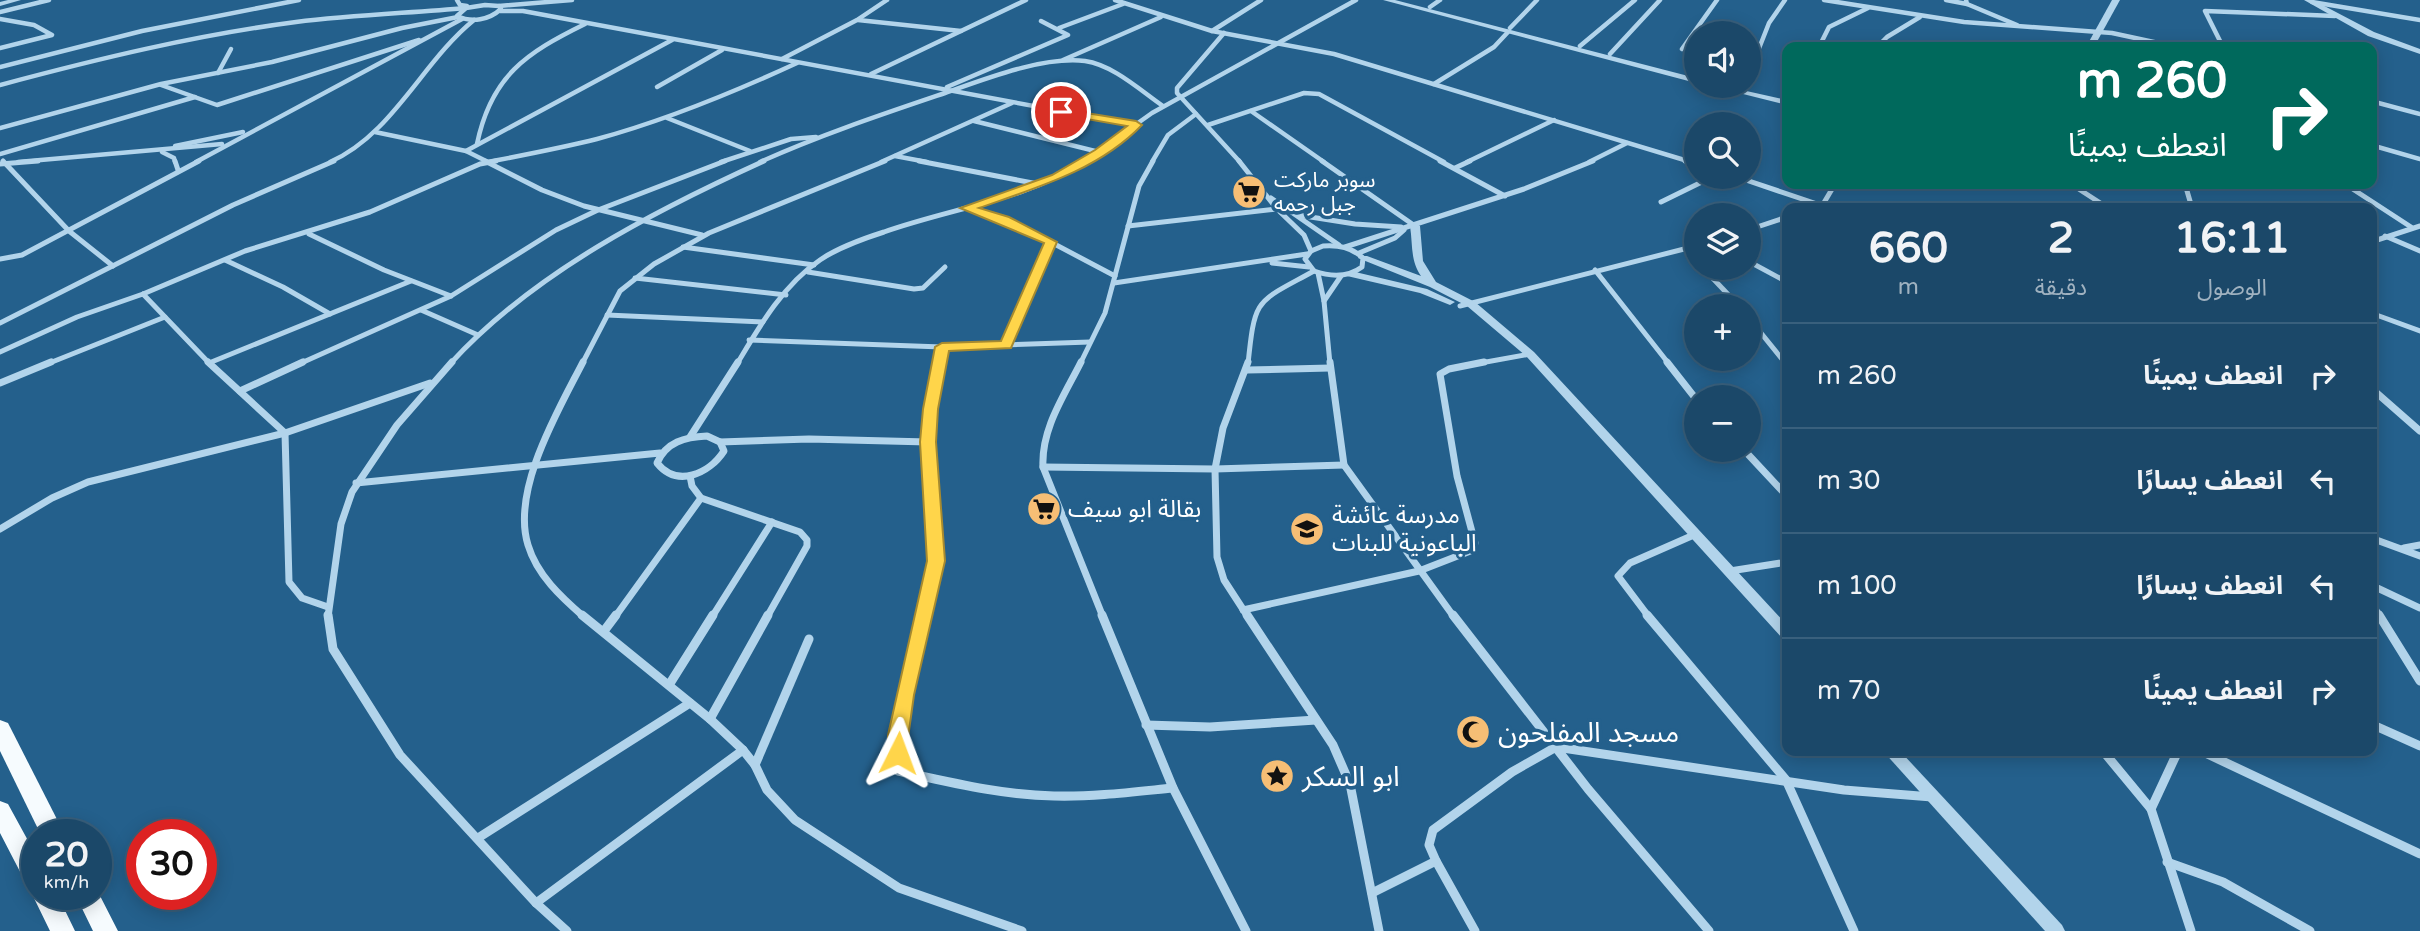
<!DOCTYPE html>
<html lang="ar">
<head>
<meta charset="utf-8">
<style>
	body { margin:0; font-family:"Varela Round","Noto Sans Arabic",sans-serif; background:#285271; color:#f1f3f6; direction:rtl; height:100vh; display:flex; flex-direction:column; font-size:26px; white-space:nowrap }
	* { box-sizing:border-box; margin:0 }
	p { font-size:23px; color:#a0b2c0 }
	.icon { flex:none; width:38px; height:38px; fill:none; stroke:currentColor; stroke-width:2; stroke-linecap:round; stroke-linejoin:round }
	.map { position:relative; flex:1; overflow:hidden; direction:ltr }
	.panel { position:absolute; left:1782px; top:203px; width:595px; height:553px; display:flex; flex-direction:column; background:#1b4869; border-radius:14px; box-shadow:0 4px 18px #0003,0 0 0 2px #39607d; direction:rtl }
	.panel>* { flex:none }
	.guide { position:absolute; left:1782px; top:42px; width:595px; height:147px; border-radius:14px; box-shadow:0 4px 18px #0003,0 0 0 2px #39607d; direction:rtl; background:#00695c; color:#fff; overflow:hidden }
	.fabs { position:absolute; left:1684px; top:21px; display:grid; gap:14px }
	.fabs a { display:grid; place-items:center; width:77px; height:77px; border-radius:50%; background:#1b4869; box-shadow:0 4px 18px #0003,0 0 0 2px #39607d; font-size:35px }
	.speed { position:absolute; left:21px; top:819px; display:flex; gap:14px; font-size:35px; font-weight:700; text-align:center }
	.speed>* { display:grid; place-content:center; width:91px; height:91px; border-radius:50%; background:#1b4869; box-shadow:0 4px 18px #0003,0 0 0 2px #39607d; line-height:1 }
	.speed small { font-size:18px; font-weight:400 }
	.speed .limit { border:10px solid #d22; background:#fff; color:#111 }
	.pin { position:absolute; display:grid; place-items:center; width:60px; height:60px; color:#fff; margin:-30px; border:4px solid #fff; border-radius:50%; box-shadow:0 2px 7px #0007 }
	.me { position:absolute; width:77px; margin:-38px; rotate:3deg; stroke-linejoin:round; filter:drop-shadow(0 0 5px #0008) }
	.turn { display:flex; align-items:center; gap:24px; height:147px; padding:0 35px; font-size:32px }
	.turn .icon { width:91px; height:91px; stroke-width:2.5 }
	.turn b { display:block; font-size:49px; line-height:60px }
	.eta { display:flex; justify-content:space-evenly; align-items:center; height:119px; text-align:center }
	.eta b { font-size:42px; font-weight:800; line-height:49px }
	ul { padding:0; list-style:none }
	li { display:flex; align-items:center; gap:21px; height:105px; padding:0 35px; border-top:2px solid #39607d }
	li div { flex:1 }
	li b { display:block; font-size:26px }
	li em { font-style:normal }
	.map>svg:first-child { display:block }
</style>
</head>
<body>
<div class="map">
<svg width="2420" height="931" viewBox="0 0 2420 931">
	<rect width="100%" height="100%" fill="#24608c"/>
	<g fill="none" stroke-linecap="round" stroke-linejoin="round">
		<g stroke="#b2d4eb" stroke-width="4.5">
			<polyline points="457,0 460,5 467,6"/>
			<polyline points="1115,0 1212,31 1334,54 1691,162"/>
			<polyline points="1824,0 1964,22 2112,33 2177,47"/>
			<polyline points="1946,0 1967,4"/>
			<polyline points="1966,0 1967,4 2017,25"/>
			<polyline points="2312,2 2420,20"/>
			<path d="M 485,5 L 499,6 L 501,9 C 489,20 472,23 457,16 L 466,8 Z"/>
			<polyline points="499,6 572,0"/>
			<polyline points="1430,7 1440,0"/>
			<polyline points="500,11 523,11 1136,125"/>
			<polyline points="0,12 49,0"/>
			<polyline points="0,19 34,25 52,35 0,48"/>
			<polyline points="858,20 961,31"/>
			<polyline points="1059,28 1123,4"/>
			<polyline points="1510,28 1537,0"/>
			<polyline points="1212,31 1261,0"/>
			<polyline points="1224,33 1177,88 1177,93 1240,162"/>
			<polyline points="1580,46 1635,0"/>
			<polyline points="1819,47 1829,27 1868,8"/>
			<polyline points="1877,47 1887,37 1920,17"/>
			<polyline points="2223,47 2205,11 2335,16"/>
			<polyline points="1682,49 1717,0"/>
			<polyline points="1610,54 1660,0"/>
			<polyline points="1756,56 1769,23 1785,0"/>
			<polyline points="782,59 857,20 887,0"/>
			<polyline points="1063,60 1161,17"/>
			<polyline points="0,67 142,31 299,0"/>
			<polyline points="218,73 231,49"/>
			<polyline points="871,74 1026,0"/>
			<polyline points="1434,84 1494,47 1508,32"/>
			<path d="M 0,85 C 97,59 196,35 296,22 C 353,15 410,13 466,8"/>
			<polyline points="161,85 217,105 419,40"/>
			<polyline points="657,87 722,50"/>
			<polyline points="947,87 1068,35 1041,21"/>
			<polyline points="2371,101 2420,114"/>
			<polyline points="1251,111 1324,162"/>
			<polyline points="667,118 750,151"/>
			<polyline points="974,121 1099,152"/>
			<polyline points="1208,125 1304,93 1319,94 1444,162"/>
			<polyline points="0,128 161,84 272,62 402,28 458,17"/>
			<polyline points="375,132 466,151 488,162"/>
			<path d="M 477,144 C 491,76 526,53 585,24"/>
			<polyline points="2371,145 2420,159"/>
			<polyline points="175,146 243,132"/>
			<polyline points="466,151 672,40"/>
			<polyline points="162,152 174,158 175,162"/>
			<polyline points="0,154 195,97"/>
			<polyline points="895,156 927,162"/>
			<polyline points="18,162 222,144"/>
			<polyline points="196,162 462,19"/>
			<path d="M 330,162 C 393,134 422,62 474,20"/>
			<path d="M 488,162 C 524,155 561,148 597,139 C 667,120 732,93 797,63"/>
			<polyline points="721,162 791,139 816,137"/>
			<path d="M 760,162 C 820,135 883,114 945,93 C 985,79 1043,56 1085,61 C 1113,65 1140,90 1163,106"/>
			<polyline points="881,162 1012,103"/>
			<polyline points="1083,162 1152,113 1356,0"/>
			<polyline points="1152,162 1168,135 1196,114"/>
			<polyline points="1467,162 1554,120"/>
			<polyline points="1589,162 1627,143"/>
		</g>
		<g stroke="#b2d4eb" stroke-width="5">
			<polyline points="3,161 69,231 113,266"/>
			<polyline points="175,161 178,170"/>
			<polyline points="485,161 542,190 584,206 702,235"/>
			<polyline points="919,161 1038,184"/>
			<polyline points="1239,161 1277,209 1304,235 1311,251"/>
			<polyline points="1322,161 1415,226"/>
			<polyline points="1440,161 1505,196"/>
			<polyline points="1685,161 1696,164"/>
			<polyline points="0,164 38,161"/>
			<polyline points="1455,168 1470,161"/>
			<polyline points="1737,177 1829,208"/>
			<polyline points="2071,184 2108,208"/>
			<polyline points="2185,184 2192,208"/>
			<polyline points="2345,184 2411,227"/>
			<polyline points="1271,198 1339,245"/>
			<polyline points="1661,202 1712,177"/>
			<polyline points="966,208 1026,229 1115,276"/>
			<polyline points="1814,208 1822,206 1835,184"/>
			<polyline points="1298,215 1355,224 1401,227"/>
			<polyline points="1128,226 1277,209"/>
			<polyline points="1748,230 1787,217"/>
			<polyline points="309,234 384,270 451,296"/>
			<polyline points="2385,236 2420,251"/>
			<polyline points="2371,242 2420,226"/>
			<path d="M 1323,246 C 1339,245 1351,247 1363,258 L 1362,267 C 1347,278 1331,277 1314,271 L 1305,259 L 1311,251 Z"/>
			<polyline points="683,247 814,265"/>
			<polyline points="1345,247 1524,189 1593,161"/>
			<polyline points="1686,249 1696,259"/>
			<polyline points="1359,253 1395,238 1404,230"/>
			<polyline points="0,259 22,255 199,161"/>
			<polyline points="225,260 283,287 330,314"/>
			<polyline points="1748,261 1787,282"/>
			<polyline points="1272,263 1309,267"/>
			<polyline points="1703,268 1739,306"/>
			<polyline points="1595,270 1669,364"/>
			<polyline points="808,272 914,289 923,288 945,267"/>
			<polyline points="1318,273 1324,301 1330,364"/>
			<polyline points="635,278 786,295"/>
			<polyline points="1114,283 1307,254"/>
			<polyline points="143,294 210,364"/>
			<polyline points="1324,301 1341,276"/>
			<polyline points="1460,306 1696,246"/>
			<polyline points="421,310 478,335"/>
			<polyline points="2371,313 2420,331"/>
			<polyline points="607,315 763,322"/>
			<polyline points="1748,317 1786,364"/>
			<polyline points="0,323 233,205 334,161"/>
			<polyline points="749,340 942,347 1090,342"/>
			<polyline points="1006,345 1051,241"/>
			<polyline points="0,352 77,317 143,294 245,251 370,212 480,164 496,161"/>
			<polyline points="209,363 411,281"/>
			<polyline points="47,364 165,317"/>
			<polyline points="299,364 451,296 556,230 598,210 725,161"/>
			<path d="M 450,364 C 533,273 654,211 764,161"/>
			<polyline points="582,364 620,291 654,264 709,233 885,161"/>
			<path d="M 737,364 C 759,327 783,285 820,260 C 839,247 862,239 884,232 C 952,208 1025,200 1086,161"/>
			<polyline points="939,364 942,347"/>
			<polyline points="1080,364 1105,313 1139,186 1153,161"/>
			<path d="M 1248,364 C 1255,296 1256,303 1314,271"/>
			<polyline points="1475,364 1530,354"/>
		</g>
		<g stroke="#b2d4eb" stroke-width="7">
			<polyline points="208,362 285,433 289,582 302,598 328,607"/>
			<path d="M 583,362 C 558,411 511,490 528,545 C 537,575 561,597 584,617"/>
			<path d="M 1081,362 C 1064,396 1041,429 1043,467 L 1103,617"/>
			<polyline points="1248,362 1223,428 1215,469 1217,557 1224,580 1248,617"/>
			<polyline points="1330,362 1344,465 1454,617"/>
			<polyline points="1667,362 1696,399"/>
			<polyline points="1785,362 1787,365"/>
			<polyline points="1247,370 1330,368"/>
			<polyline points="0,383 51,362"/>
			<polyline points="2371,388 2420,431"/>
			<polyline points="240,391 303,362"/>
			<path d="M 707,436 L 720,442 L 724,451 C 709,474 677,488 657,463 C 666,442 685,437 707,436 Z"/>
			<polyline points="690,437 738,362"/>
			<polyline points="720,442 809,439 928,442"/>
			<polyline points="1744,450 1787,496"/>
			<polyline points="1043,467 1215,469 1344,465"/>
			<polyline points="690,476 692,486 701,498 800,532 807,540 807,546 767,617"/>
			<polyline points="356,483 660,453"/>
			<polyline points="0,529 52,498 88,482 285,433 430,383"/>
			<polyline points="2371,538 2420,556"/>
			<polyline points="2404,548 2420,545"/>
			<polyline points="1730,571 1787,562"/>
			<polyline points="2371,585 2420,608"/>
			<polyline points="2371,602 2380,617"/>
			<polyline points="1243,610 1419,571 1473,550 1475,543 1457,476 1440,374 1449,369 1484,362"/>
			<polyline points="328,617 341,524 352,492 397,425 452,362"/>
			<polyline points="615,617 701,498"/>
			<polyline points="712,617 772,522"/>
			<polyline points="923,617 936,561 928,442 939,362"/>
			<polyline points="1649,617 1618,576 1630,563 1696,534"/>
		</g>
		<g stroke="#b2d4eb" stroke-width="9">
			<polyline points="328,615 333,649 400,755 536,903 567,931"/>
			<polyline points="582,615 710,719 743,750 755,765 767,790 795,820 899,888 1022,931"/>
			<path d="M 924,615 L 899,721 L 898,771 C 949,782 1001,795 1054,796 C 1094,797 1133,792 1173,788"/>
			<polyline points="1102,615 1173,788 1246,931"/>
			<polyline points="1247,615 1333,745 1350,784 1379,931"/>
			<polyline points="1453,615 1588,789 1709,931"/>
			<polyline points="1647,615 1786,780 1854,931"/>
			<polyline points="2379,615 2420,681"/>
			<polyline points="604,631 616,615"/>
			<polyline points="669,685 713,615"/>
			<polyline points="710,719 768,615"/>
			<polyline points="2371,724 2420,746"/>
			<polyline points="1146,725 1210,727 1316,720"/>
			<polyline points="2103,751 2151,809"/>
			<polyline points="2178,751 2151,809 2191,931"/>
			<polyline points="2201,751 2420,854"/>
			<polyline points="755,765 809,639"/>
			<polyline points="478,838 690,703"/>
			<polyline points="1436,861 1475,931"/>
			<polyline points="2167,862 2223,882 2310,931"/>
			<polyline points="1372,893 1436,861 1429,845 1433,830 1512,772 1556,747 1844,790 1932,797"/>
			<polyline points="536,903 743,750"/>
		</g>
		<g fill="#b2d4eb" fill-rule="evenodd">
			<polygon points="8,0 21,0 0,6 0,2"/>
			<polygon points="1383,0 1395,0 1696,78 1696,83"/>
			<polygon points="2112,0 2120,0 2094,47 2086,47"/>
			<polygon points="2304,0 2313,0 2374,32 2420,49 2420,54 2368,36"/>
			<polygon points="1711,86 1724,86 1787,100 1787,105"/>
			<path d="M 1415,223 L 1420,226 L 1423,261 L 1436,282 L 1475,302 L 1534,352 L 1787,625 L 1787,639 L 1782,638 L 1526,356 L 1467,306 L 1430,287 L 1358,258 L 1359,256 L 1367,256 L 1421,276 C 1410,260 1413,245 1410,226 Z"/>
			<polygon points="1351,271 1427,289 1455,302 1450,305 1420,293 1347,276 1346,274"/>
			<polygon points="1883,751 1900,751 2062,925 2065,931 2045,931"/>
		</g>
		<g fill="#f6fbfe" fill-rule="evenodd">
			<polygon points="0,720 8,723 65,835 41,835 0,751"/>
			<polygon points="0,801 8,804 37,857 37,894 57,894 75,931 50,931 32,894 34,890 29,889 0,833"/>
			<polygon points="96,888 118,931 93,931 75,894 96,894"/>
		</g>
	</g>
	<path fill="#ffd54a" stroke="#a68a30" stroke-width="2" d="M 1061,109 L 1136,121 L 1142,125 C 1099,170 1036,188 979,208 L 1009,217 L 1057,242 L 1011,348 L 949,351 L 938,409 L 936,442 L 945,561 L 914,695 L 905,759 L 898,761 L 890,759 L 888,753 L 888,735 L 927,561 L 920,442 L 923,409 L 935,347 L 942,343 L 1001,341 L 1044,243 L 960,208 L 1052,175 L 1095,150 L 1127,126 L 1058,114 L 1058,110 Z"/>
	<defs>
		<g id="supermarket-disc" transform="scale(1.75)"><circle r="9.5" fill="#f6be75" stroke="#24608c"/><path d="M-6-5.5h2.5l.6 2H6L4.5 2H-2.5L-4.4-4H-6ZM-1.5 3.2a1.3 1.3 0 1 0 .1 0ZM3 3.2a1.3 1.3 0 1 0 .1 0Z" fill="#111"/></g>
		<g id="school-disc" transform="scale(1.75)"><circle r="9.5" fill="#f6be75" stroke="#24608c"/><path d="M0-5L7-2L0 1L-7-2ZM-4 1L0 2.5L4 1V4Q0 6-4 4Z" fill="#111"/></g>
		<g id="mosque-disc" transform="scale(1.75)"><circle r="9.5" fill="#f6be75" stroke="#24608c"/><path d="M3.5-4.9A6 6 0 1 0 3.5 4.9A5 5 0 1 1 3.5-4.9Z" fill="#111"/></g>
		<g id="sight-disc" transform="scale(1.75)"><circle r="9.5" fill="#f6be75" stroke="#24608c"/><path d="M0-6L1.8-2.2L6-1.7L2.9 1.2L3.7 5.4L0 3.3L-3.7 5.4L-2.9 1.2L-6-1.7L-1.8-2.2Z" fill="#111"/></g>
	</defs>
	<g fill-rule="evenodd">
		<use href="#supermarket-disc" x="1249" y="192"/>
		<use href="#supermarket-disc" x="1044" y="509"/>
		<use href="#school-disc" x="1307" y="529"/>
		<use href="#mosque-disc" x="1473" y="732"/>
		<use href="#sight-disc" x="1277" y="776"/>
	</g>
	<g text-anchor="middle" stroke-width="7" stroke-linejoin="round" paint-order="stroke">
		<g font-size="21" fill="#fff" stroke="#24608c" text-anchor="start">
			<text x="1274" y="187">سوبر ماركت<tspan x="1274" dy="24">جبل رحمه</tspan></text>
		</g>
		<g font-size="24" fill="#fff" stroke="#24608c" text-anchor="start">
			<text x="1068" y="517">بقالة ابو سيف</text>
			<text x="1332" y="523">مدرسة عائشة<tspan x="1332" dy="28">الباعونية للبنات</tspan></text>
		</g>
		<g font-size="28" fill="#fff" stroke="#24608c" text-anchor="start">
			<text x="1498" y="742">مسجد المفلحون</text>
			<text x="1302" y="786">ابو السكر</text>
		</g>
	</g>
</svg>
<div class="fabs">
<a><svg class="icon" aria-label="sound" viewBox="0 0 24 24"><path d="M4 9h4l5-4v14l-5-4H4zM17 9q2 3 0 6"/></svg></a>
<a><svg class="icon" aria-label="search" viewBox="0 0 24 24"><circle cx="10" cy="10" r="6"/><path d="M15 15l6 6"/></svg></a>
<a><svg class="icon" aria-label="layers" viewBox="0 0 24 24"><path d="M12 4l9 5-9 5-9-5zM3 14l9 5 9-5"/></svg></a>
<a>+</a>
<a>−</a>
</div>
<div class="speed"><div>20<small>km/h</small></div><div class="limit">30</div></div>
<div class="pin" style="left:1061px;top:112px;background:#d93025"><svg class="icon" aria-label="arrive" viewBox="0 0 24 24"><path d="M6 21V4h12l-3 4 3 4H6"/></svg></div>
<svg class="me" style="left:898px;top:753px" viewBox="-20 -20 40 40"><path d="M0-17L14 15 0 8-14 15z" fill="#ffd54a" stroke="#fff" stroke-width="4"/></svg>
<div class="guide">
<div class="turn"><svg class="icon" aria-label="right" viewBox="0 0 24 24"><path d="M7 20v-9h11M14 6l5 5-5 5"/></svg><div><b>260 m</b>انعطف يمينًا</div></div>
</div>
<section class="panel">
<div class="eta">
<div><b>16:11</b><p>الوصول</p></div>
<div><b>2</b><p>دقيقة</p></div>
<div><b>660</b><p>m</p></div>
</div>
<ul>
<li><svg class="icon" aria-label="right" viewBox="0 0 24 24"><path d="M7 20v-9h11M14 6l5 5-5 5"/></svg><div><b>انعطف يمينًا</b></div><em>260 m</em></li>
<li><svg class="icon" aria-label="left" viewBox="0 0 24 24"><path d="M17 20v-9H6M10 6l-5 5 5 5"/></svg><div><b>انعطف يسارًا</b></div><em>30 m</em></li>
<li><svg class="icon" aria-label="left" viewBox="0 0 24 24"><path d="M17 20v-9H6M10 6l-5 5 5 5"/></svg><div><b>انعطف يسارًا</b></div><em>100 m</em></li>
<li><svg class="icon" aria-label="right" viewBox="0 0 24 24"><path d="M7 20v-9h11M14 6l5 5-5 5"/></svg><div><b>انعطف يمينًا</b></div><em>70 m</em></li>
</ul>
</section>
</div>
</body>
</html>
